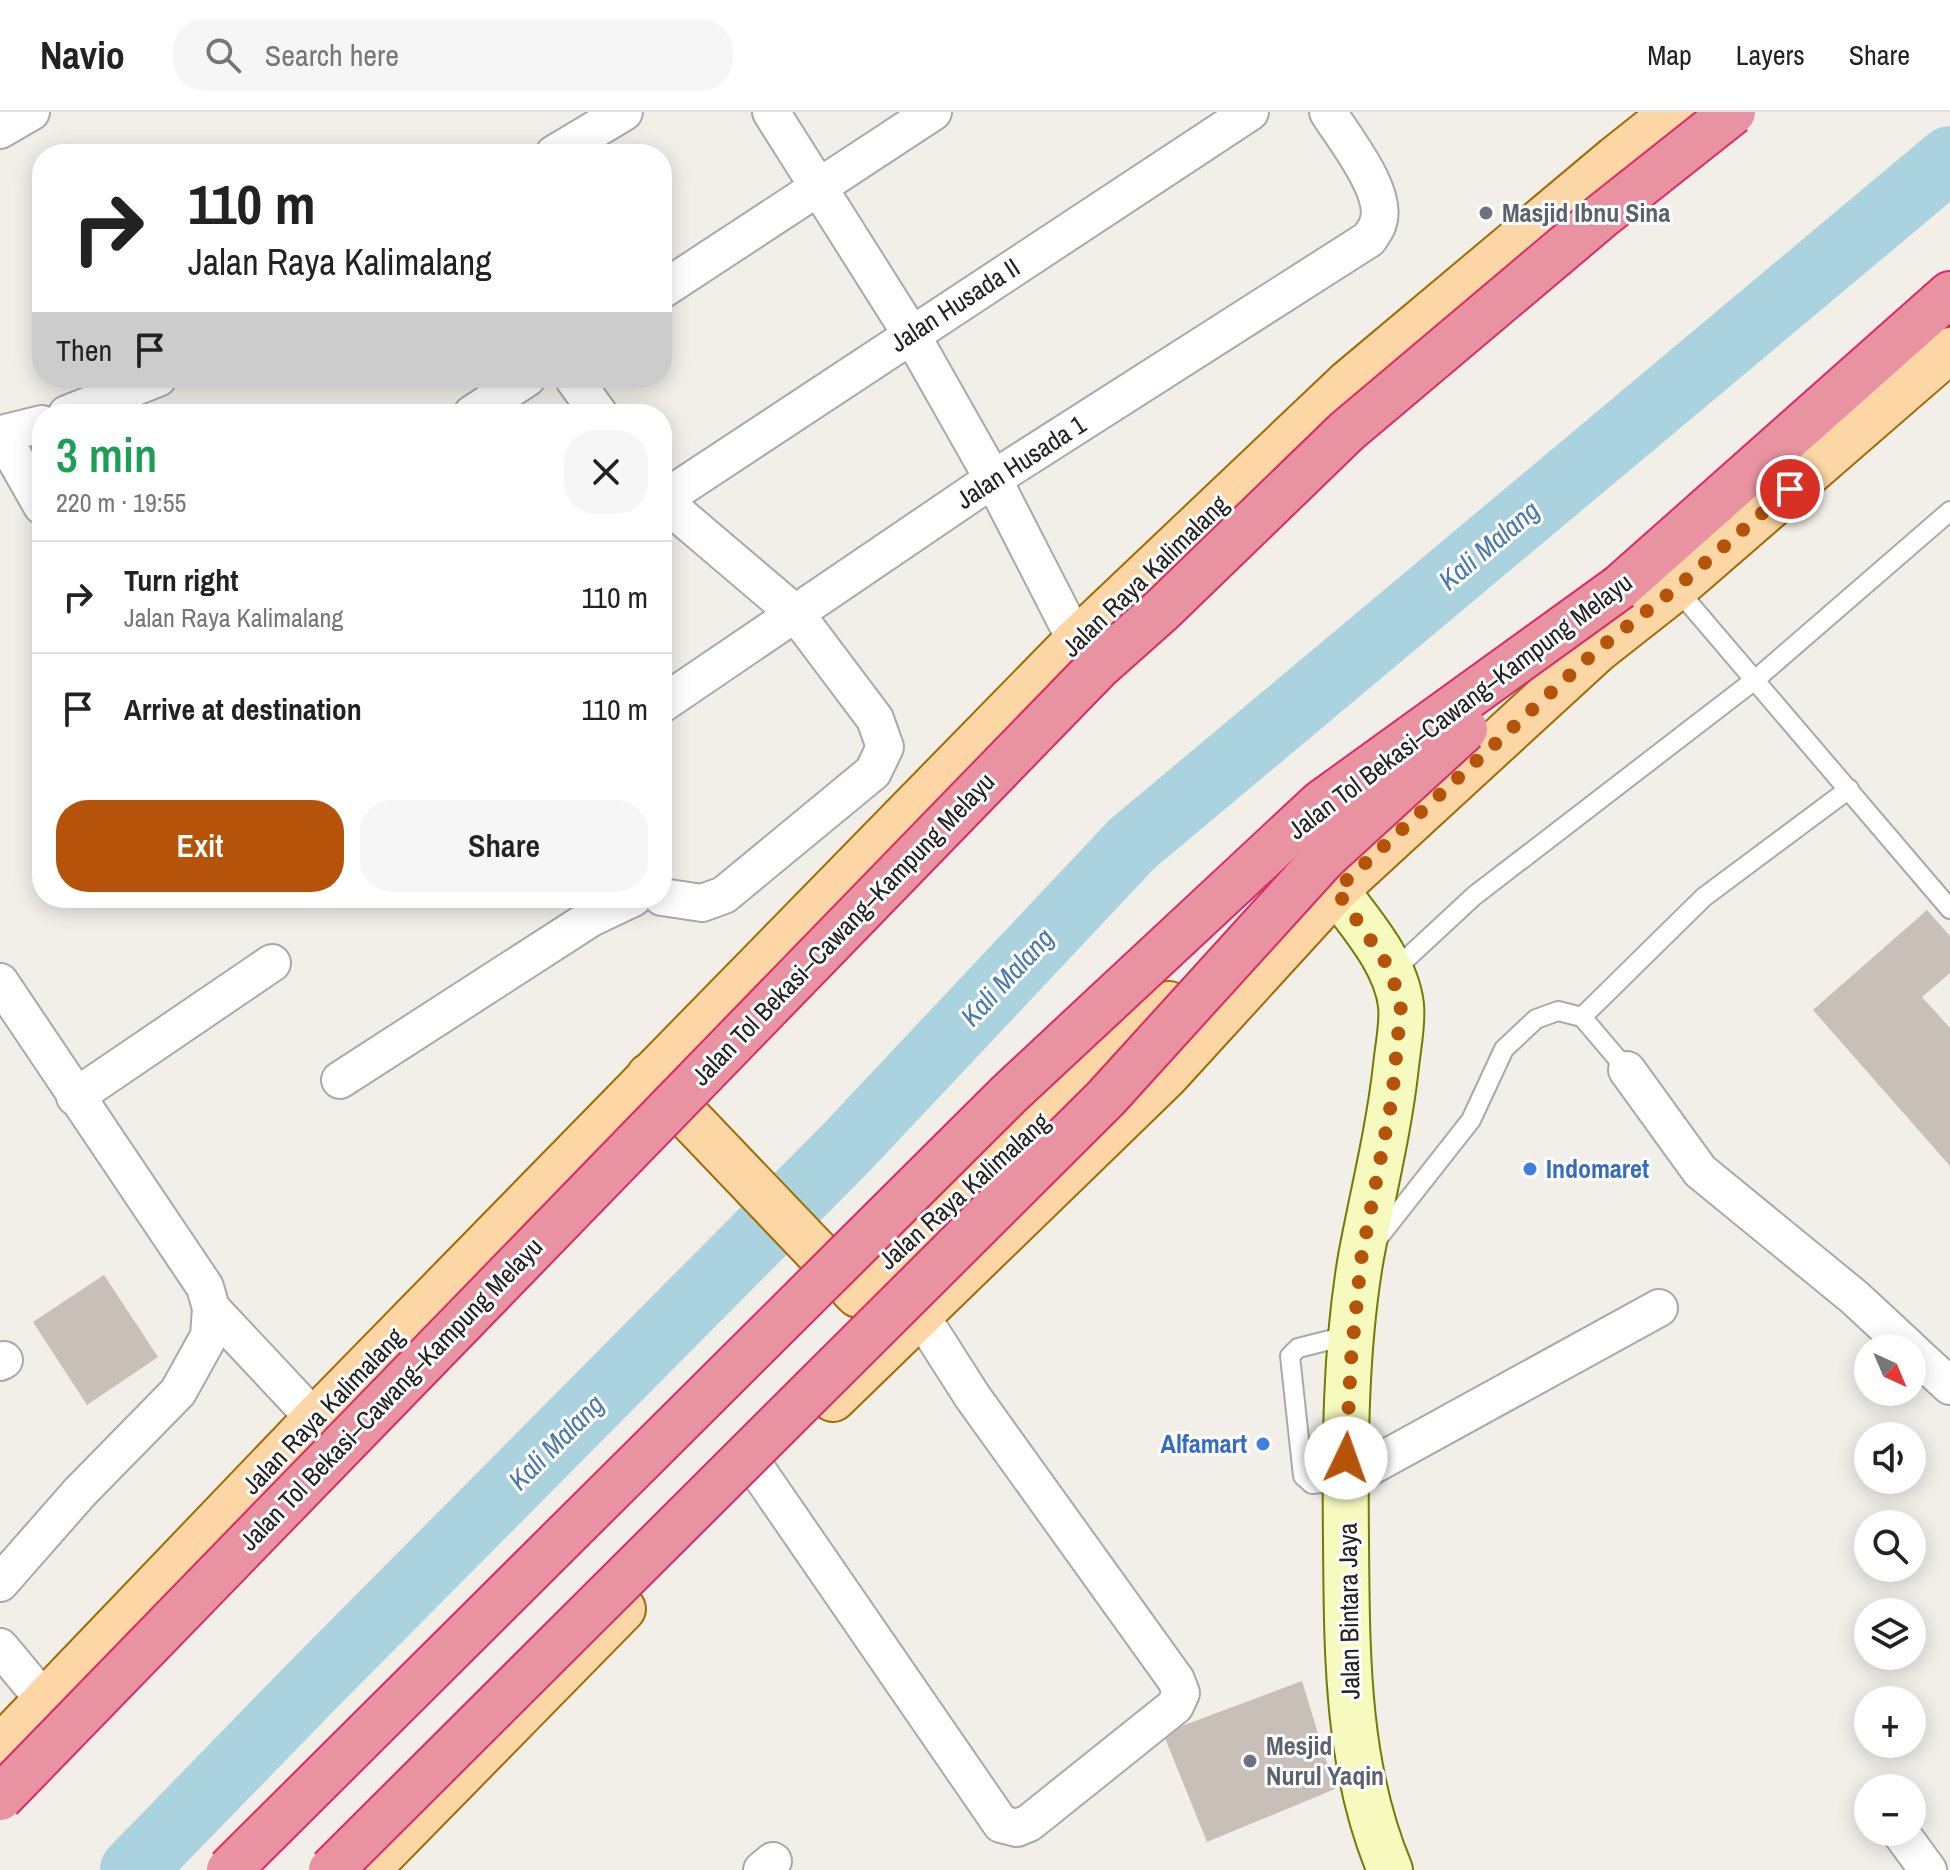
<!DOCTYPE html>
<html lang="en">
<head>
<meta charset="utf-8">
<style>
	body { margin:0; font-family:"Archivo Narrow",sans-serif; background:#f6f6f6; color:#222; height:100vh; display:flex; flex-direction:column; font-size:30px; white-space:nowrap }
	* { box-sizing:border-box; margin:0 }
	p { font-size:26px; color:#767676 }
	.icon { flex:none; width:44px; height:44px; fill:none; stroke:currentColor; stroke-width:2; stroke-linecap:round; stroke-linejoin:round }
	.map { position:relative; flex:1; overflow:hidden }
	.details { position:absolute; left:32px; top:292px; width:640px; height:504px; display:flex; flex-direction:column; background:#fff; border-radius:32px; box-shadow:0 4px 20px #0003 }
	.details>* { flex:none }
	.guide { position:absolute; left:32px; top:32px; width:640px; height:244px; border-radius:32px; box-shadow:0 4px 20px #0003; background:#fff; color:#222; overflow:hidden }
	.needle { width:52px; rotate:136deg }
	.controls { position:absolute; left:1854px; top:1222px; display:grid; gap:16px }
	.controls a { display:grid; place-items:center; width:72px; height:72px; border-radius:50%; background:#fff; box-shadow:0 4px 20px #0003; font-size:40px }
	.pin { position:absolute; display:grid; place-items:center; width:68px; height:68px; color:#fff; margin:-34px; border:4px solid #fff; border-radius:50%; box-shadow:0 2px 8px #0007 }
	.me { position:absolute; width:88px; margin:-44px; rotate:3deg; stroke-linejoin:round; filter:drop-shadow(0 0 6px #0008) }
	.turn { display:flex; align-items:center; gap:28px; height:168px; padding:0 24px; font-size:36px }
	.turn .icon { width:104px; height:104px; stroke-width:2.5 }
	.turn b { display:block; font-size:56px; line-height:68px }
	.then { display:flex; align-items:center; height:76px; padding:0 24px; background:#0003; gap:16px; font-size:30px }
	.round { display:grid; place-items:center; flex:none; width:84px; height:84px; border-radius:32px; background:#f6f6f6 }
	.overview { display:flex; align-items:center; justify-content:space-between; height:136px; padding:0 24px }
	h1 { font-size:48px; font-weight:600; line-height:60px; color:#1e9e55 }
	.primary-button { display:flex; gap:16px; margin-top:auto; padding:16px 24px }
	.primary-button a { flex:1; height:92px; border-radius:32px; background:#b45309; color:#fff; font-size:32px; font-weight:600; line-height:92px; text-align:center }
	.primary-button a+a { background:#f6f6f6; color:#222 }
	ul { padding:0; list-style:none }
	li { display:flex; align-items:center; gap:24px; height:112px; padding:0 24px; border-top:2px solid #e0e0e0 }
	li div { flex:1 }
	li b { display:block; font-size:30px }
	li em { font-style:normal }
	header { display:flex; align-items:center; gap:48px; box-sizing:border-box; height:112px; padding:0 40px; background:#fff; border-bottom:2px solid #e0e0e0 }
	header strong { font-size:38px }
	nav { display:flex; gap:44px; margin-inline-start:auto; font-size:28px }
	.search { width:560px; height:72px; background:#f6f6f6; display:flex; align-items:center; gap:20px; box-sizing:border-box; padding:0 28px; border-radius:32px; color:#767676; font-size:30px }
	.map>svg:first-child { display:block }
</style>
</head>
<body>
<header>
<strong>Navio</strong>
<div class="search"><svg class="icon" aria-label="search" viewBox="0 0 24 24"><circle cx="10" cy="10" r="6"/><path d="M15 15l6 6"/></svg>Search here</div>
<nav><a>Map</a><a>Layers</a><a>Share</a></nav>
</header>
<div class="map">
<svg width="1950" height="1758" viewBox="0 0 1950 1758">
	<rect width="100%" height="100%" fill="#f2efe9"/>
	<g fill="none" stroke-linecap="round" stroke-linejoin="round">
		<polyline stroke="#aad3df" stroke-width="66" points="133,1758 311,1575 847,1035 1132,732 1950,47"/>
	</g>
	<g fill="#c7bfb8">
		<polygon points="1927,798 1950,824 1950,861 1922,885 1950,916 1950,1054 1813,898"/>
		<polygon points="104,1163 158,1245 87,1293 33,1210"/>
		<polygon points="1302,1569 1335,1677 1207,1730 1163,1621"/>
	</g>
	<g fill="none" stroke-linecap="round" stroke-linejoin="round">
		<g stroke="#a9a9a9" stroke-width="22">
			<g id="lane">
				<polyline points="1676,476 1950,797"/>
				<polyline points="1391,861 1474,784 1756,567 1950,399"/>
				<polyline points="1582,905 1704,785 1849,677"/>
				<polyline points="1375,1130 1471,1008 1504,937 1536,907 1558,899 1582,905 1627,958"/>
				<polyline points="1346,1368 1312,1372 1303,1364 1290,1244 1298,1236 1350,1223"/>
			</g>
		</g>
		<g stroke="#a9a9a9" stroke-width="40">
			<g id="street">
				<polyline points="771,0 911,222 993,367 1076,529"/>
				<polyline points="0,18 31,0"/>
				<polyline points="554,42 624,0"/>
				<polyline points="662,178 933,0"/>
				<polyline points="573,266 599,302"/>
				<polyline points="67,302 158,266"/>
				<polyline points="472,302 527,266"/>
				<polyline points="42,312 1,322 42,394"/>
				<path d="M 662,592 L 993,367 L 1369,127 C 1372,122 1377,116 1378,111 C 1389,81 1344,26 1328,0"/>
				<polyline points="662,785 702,791 724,783 873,660 885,635 875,607 796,502 662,388 1250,0"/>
				<polyline points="0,870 205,1175 211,1196 209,1224 178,1280 80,1380 0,1471"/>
				<polyline points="1627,958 1700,1059 1854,1185 1909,1236"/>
				<polyline points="340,968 591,806 633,786"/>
				<polyline points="75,985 272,851"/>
				<polyline points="211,1196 315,1307"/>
				<polyline points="1912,1239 1950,1274"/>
				<polyline points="0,1250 4,1248"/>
				<polyline points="758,1359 1001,1712 1017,1716 1029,1711 1175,1594 1181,1581 1176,1568 972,1284 921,1204"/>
				<polyline points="1346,1368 1659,1196"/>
				<polyline points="0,1535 45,1589"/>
				<polyline points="1900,1720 1928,1758"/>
				<polyline points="762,1758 773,1749"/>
			</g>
		</g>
		<g stroke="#707d05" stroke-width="48">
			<path id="secondary" d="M 1336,778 C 1360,811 1396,850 1401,893 C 1403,912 1398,934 1396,954 C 1389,1018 1373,1081 1361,1145 C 1345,1238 1345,1335 1346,1429 C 1347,1540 1346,1654 1390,1758"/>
		</g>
		<g stroke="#a06b00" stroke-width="48">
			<g id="primary">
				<polyline points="649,964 858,1183"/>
				<polyline points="854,1179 1169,892"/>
				<polyline points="833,1287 1166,964 1336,778 1596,539 1676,476 1950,238"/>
				<polyline points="0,1636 315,1307 1076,529 1349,270 1616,46 1674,0"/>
				<polyline points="367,1758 623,1497"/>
			</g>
		</g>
		<g stroke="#dc2a67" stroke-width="48">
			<polyline id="highway" points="1620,475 1950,182"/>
		</g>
		<use href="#lane" stroke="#fff" stroke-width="18"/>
		<use href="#street" stroke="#fff" stroke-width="36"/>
		<use href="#secondary" stroke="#f7fabf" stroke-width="44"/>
		<use href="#primary" stroke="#fcd6a4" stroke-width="44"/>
		<use href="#highway" stroke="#e892a2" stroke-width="44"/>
		<g stroke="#dc2a67" stroke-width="48" stroke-linecap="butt">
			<g id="highway-bridge">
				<polyline points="0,1686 1099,554 1162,498 1347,319 1603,103 1733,0"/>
				<polyline points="229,1758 1009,982 1321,691 1620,475"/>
				<polyline points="331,1758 1106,986 1324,746 1465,617"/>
			</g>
		</g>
		<use href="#highway-bridge" stroke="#e892a2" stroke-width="44"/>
	</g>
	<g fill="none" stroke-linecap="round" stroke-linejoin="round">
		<polyline stroke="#b45309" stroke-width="14" stroke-dasharray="0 25.2" points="1346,1346 1351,1248 1361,1148 1392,987 1401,893 1391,861 1383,846 1336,778 1596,539 1676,476 1790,377"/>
	</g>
	<g fill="#6b7280" stroke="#fff" stroke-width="3">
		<circle cx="1486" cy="101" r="8"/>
		<circle cx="1250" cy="1649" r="8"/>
	</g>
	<g fill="#3f7fe0" stroke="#fff" stroke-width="3">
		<circle cx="1530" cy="1057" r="8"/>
		<circle cx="1263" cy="1332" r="8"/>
	</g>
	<g text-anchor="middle" stroke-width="6" stroke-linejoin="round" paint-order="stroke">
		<g font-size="26" font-weight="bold" fill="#5b616d" stroke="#fff" text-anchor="start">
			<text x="1502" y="110">Masjid Ibnu Sina</text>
			<text x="1266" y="1643">Mesjid<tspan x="1266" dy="30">Nurul Yaqin</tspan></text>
		</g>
		<g font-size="26" fill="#222" stroke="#fff">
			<text transform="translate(955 193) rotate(-33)" y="9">Jalan Husada II</text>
			<text transform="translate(1021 350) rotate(-33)" y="9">Jalan Husada 1</text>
			<text transform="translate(1145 464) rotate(-44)" y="9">Jalan Raya Kalimalang</text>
			<text transform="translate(1460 594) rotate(-37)" y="9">Jalan Tol Bekasi–Cawang–Kampung Melayu</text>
			<text transform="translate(843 817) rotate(-46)" y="9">Jalan Tol Bekasi–Cawang–Kampung Melayu</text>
			<text transform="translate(964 1079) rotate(-42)" y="9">Jalan Raya Kalimalang</text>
			<text transform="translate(391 1282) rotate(-46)" y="9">Jalan Tol Bekasi–Cawang–Kampung Melayu</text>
			<text transform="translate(323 1299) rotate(-46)" y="9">Jalan Raya Kalimalang</text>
			<text transform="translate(1349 1499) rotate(-91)" y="9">Jalan Bintara Jaya</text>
		</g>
		<g font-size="26" font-weight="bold" fill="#366cbe" stroke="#fff" text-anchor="start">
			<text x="1546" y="1066">Indomaret</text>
			<text x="1247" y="1341" text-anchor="end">Alfamart</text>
		</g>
		<g font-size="28" font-style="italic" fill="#4a7aab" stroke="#fff">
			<text transform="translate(1489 433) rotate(-40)" y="10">Kali Malang</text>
			<text transform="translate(1007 865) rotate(-47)" y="10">Kali Malang</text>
			<text transform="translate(556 1330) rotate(-45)" y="10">Kali Malang</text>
		</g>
	</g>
</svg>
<div class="controls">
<a><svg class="needle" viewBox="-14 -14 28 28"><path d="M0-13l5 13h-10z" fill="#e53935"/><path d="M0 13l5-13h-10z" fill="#767676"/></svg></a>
<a><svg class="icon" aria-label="sound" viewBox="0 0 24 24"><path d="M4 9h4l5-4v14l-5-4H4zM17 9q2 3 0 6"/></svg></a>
<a><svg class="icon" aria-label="search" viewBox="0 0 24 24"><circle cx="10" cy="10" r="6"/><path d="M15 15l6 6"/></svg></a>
<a><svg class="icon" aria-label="layers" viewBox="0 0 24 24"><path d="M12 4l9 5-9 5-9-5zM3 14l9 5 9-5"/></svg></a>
<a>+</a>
<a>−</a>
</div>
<div class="pin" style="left:1790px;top:377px;background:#d93025"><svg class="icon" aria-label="arrive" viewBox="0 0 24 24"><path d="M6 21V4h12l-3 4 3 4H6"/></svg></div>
<svg class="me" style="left:1346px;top:1346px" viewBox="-20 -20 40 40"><circle r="19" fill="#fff"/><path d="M0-13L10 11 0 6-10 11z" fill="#b45309"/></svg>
<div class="guide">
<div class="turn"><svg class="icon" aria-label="right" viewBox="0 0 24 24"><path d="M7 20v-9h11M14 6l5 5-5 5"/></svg><div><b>110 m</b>Jalan Raya Kalimalang</div></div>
<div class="then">Then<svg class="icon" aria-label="arrive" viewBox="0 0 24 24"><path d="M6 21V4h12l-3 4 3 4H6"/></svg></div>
</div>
<section class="details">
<div class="overview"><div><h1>3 min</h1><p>220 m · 19:55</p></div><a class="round"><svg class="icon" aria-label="close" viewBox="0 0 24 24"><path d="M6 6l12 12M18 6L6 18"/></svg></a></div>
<ul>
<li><svg class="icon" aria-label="right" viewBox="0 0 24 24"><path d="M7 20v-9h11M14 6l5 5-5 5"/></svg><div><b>Turn right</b><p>Jalan Raya Kalimalang</p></div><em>110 m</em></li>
<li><svg class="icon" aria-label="arrive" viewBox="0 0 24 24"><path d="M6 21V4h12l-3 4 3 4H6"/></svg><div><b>Arrive at destination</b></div><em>110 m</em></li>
</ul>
<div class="primary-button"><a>Exit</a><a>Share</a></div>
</section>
</div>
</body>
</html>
